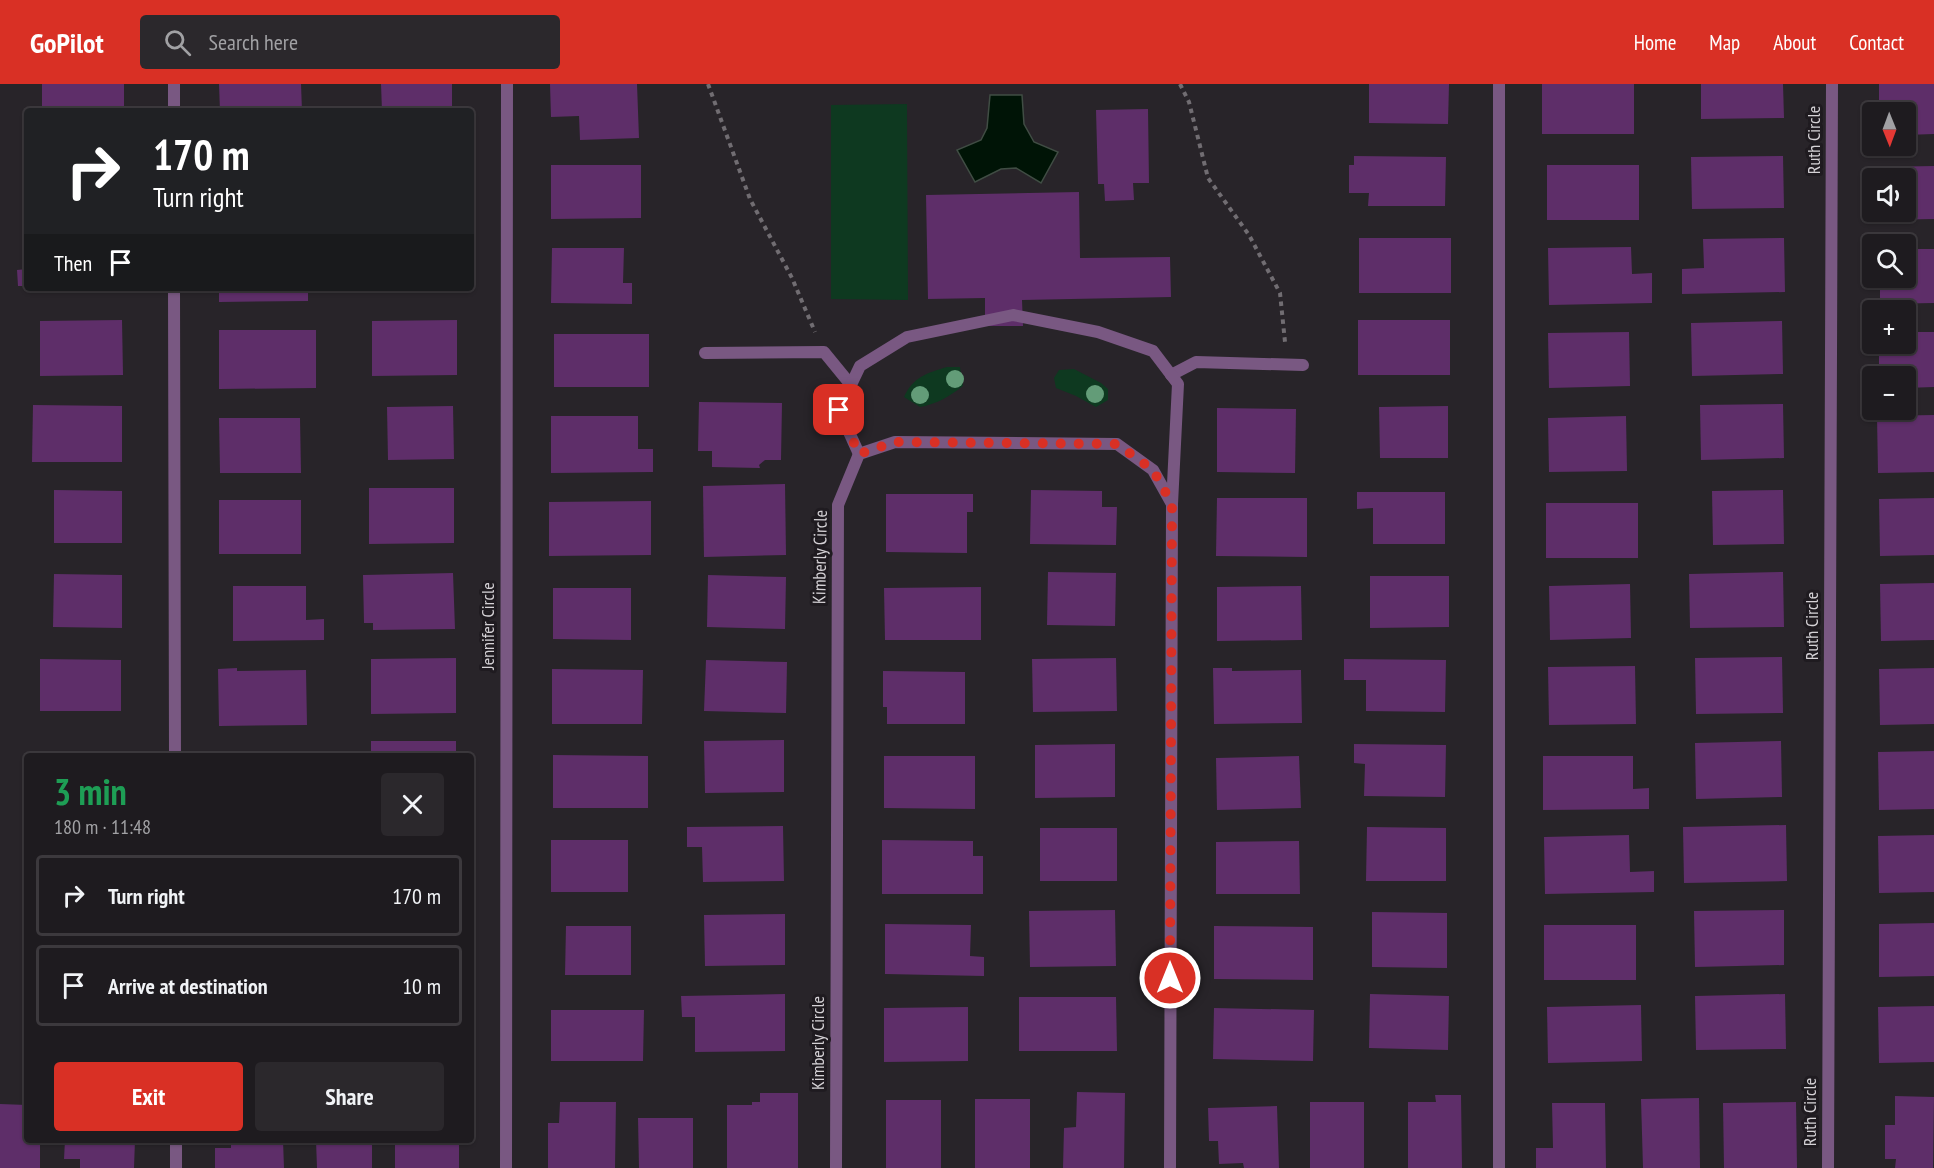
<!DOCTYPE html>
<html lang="en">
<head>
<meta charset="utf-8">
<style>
	body { margin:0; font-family:"PT Sans Narrow",sans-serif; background:#2b282c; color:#f1f3f6; height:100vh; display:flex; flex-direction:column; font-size:22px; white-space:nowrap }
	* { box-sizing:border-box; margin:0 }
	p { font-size:20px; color:#a1a1a4 }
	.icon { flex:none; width:33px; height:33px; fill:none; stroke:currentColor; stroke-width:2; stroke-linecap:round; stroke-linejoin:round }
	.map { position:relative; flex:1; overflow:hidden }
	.details { position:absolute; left:24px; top:669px; width:450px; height:390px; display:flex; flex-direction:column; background:#1e1b1f; border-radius:6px; box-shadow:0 2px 4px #0004,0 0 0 2px #3c393d }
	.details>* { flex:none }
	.hud { position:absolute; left:24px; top:24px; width:450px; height:183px; border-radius:6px; box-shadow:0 2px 4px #0004,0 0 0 2px #3c393d; background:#202124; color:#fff; overflow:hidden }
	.needle { width:39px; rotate:179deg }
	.buttons { position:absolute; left:1862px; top:18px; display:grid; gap:12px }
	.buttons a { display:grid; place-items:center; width:54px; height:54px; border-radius:6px; background:#1e1b1f; box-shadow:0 2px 4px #0004,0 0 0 2px #3c393d; font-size:30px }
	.pin { position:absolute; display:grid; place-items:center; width:51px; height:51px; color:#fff; margin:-26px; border-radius:12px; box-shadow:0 3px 9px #0006 }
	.me { position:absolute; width:66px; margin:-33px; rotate:0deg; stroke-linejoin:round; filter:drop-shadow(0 0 4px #0008) }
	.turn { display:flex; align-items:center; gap:21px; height:126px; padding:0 30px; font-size:27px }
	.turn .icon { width:78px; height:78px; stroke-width:2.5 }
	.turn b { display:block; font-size:42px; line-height:51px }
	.then { display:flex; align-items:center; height:57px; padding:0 30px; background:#0003; gap:12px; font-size:22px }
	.round { display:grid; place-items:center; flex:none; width:63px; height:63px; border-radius:6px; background:#2b282c }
	.headline { display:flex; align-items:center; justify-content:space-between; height:102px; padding:0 30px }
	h1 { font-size:36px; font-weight:800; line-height:45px; color:#1e9e55 }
	.primary-button { display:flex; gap:12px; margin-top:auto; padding:12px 30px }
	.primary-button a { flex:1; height:69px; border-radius:6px; background:#d93025; color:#fff; font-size:24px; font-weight:800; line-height:69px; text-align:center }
	.primary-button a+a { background:#2b282c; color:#f1f3f6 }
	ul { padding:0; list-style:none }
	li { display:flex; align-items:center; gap:18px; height:81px; margin:0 12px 9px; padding:0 18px; border:3px solid #3c393d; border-radius:6px }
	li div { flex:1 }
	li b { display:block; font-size:22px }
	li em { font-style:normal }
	header { display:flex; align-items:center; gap:36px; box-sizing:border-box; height:84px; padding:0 30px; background:#d93025; color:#fff }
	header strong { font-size:28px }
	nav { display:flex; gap:33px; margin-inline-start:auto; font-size:21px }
	.search { width:420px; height:54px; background:#2b282c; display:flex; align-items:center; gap:15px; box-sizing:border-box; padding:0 21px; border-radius:6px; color:#a1a1a4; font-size:22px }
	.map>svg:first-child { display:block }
</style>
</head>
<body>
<header>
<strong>GoPilot</strong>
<div class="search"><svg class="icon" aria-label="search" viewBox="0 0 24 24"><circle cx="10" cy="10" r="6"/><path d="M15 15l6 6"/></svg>Search here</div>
<nav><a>Home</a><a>Map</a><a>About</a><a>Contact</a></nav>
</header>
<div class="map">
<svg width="1934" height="1084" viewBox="0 0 1934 1084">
	<rect width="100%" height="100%" fill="#282429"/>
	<g fill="#0e3920">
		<polygon points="907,20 908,216 831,215 831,21"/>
		<path d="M 947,283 L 960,283 L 963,302 C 950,312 937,320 920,323 L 904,313 C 913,293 927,289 947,283 Z"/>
		<polygon points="1074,285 1101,299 1108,305 1108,316 1096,323 1076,312 1056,304 1054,294 1059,286"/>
	</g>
	<polygon fill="#001406" stroke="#404d44" stroke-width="1.5" points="990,11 1022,11 1024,40 1034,58 1058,68 1041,99 1016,84 1001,85 975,98 957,66 981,56 987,44"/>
	<g fill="#5e2e69">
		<rect x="42" y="0" width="82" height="27"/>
		<polygon points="219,0 301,0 302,27 220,27"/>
		<polygon points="381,0 452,0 452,27 382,27"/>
		<polygon points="550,0 637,0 639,54 580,56 579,32 551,33"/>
		<polygon points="1369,0 1449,0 1448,40 1369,39"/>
		<rect x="1542" y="0" width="92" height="50"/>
		<polygon points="1701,0 1783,0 1784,34 1701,35"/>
		<polygon points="1879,0 1934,0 1934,50 1905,51 1905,28 1879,28"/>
		<polygon points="1148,25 1149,99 1133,99 1134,116 1105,117 1104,100 1098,100 1096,26"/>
		<polygon points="1354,72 1446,73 1445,122 1368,122 1369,109 1349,109 1349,81 1354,81"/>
		<polygon points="1783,72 1784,124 1692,125 1691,73"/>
		<polygon points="551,81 641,81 641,134 551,135"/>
		<rect x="1547" y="81" width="92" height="55"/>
		<polygon points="1934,82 1934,135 1880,136 1880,128 1905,128 1905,94 1879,94 1879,83"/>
		<polygon points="1079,108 1080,174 1170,173 1171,213 1022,216 1023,242 985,242 985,214 928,215 926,111"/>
		<rect x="1359" y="154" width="92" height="55"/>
		<polygon points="1784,154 1785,208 1682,210 1682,185 1704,184 1703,155"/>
		<polygon points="1631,163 1632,190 1652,189 1652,219 1549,221 1548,164"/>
		<polygon points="552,164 624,164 623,199 632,199 632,220 551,219"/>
		<polygon points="1905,165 1934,165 1934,219 1880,220 1880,194 1905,194"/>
		<polygon points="27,185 27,202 18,202 17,186"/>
		<rect x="38" y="204" width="85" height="3"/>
		<polygon points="219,204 308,204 308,217 219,218"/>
		<polygon points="355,204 453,204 453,207 355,208"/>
		<polygon points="122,236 123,291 40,292 40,237"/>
		<polygon points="457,236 457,291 372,292 372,237"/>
		<rect x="1358" y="236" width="92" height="55"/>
		<polygon points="1782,237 1783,290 1692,292 1691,239"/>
		<polygon points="219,246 316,246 316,304 219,305"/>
		<polygon points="1629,248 1630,302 1549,304 1548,249"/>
		<polygon points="1905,248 1934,248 1934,303 1905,304 1905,292 1879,292 1879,260 1905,260"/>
		<rect x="554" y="250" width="95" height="53"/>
		<polygon points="699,318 782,319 781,376 765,376 759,381 760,384 712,383 712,367 698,367"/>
		<polygon points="1783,320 1784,374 1701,376 1700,321"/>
		<polygon points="33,321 122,322 122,378 32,378"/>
		<polygon points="453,322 454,375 388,376 387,323"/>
		<polygon points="1448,322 1448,374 1380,374 1379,323"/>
		<polygon points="1217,324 1296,325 1295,389 1217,388"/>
		<polygon points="1934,331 1934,388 1878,389 1877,332"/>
		<polygon points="551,332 638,332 638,365 653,365 653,388 551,389"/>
		<polygon points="1626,332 1627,387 1549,388 1548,334"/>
		<polygon points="219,334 300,334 301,389 220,389"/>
		<polygon points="785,400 786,471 704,473 703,402"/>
		<polygon points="369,404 454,404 454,459 369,460"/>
		<polygon points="54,406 122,407 122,459 54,459"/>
		<polygon points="1031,406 1102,407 1102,423 1117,423 1116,461 1030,460"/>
		<polygon points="1783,406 1784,460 1713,461 1712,407"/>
		<polygon points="1357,408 1445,408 1445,460 1373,460 1373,424 1357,425"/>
		<polygon points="886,410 973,410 973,428 967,428 967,469 886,468"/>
		<polygon points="1217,414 1307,414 1307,473 1216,472"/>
		<polygon points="1934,414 1934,471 1880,472 1879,415"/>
		<rect x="219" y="416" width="82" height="54"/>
		<polygon points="651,417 651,471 549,472 549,418"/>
		<rect x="1546" y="419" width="92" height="55"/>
		<polygon points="1048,488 1116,489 1115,542 1047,541"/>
		<polygon points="1783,488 1784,543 1690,544 1689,490"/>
		<polygon points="453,489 455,545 373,546 373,539 364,539 363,491"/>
		<polygon points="54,490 122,491 122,544 53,543"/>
		<polygon points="708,491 786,493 785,545 707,543"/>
		<polygon points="1370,492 1449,492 1449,543 1370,544"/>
		<polygon points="1934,499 1934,556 1881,557 1880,500"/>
		<polygon points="1630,500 1631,554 1550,556 1549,502"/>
		<polygon points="233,502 306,502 306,536 324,535 324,556 233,557"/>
		<polygon points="1301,502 1302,556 1217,557 1217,503"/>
		<polygon points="981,503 981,556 885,556 884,504"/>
		<polygon points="553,504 631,504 631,556 553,555"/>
		<polygon points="1782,573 1783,629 1696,630 1695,574"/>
		<polygon points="456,574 456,629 371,630 371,575"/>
		<polygon points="1116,574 1117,627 1033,628 1032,575"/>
		<polygon points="40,575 121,576 121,627 40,627"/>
		<polygon points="1344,575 1446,576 1445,628 1366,627 1366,596 1344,596"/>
		<polygon points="706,576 787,578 786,629 704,627"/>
		<polygon points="1635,582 1636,640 1549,641 1548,583"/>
		<polygon points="237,584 237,587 306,586 307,641 219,642 218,585"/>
		<polygon points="1213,584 1232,584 1232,587 1301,586 1302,639 1214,640"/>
		<polygon points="1934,584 1934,640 1880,641 1879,585"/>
		<polygon points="552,585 643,586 642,640 552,640"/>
		<polygon points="883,587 965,588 965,640 887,640 887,623 883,623"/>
		<polygon points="784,656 784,708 705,709 704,657"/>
		<rect x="371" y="657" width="85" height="15"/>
		<polygon points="1781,657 1782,713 1696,715 1695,659"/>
		<polygon points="1115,660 1115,713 1035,714 1035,661"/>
		<polygon points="1354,660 1446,661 1445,713 1364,712 1365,680 1354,679"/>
		<polygon points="1934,667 1934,725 1879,726 1878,668"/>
		<polygon points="121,668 121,672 27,672 27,683 25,683 25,669"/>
		<polygon points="553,671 648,672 648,724 553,724"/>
		<polygon points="884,672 975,672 975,725 884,724"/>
		<polygon points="1299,672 1301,724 1217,726 1216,674"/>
		<polygon points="1543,672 1633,672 1633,705 1649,704 1649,725 1543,726"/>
		<polygon points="1786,741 1787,797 1684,799 1683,743"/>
		<polygon points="783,742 784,797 703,798 702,763 687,763 687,743"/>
		<polygon points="1367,743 1446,744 1446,797 1366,797"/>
		<rect x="1040" y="744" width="77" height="53"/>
		<polygon points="1629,751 1630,788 1654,787 1654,808 1545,810 1544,753"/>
		<polygon points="1934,751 1934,808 1879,809 1878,752"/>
		<rect x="551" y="756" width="77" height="52"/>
		<polygon points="882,756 973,757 973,772 983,772 983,810 882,810"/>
		<polygon points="1299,757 1300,810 1216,810 1216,758"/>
		<polygon points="1115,826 1116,882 1030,883 1029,827"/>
		<polygon points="1784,826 1784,881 1695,883 1694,827"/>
		<polygon points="1372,828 1447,829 1447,884 1372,883"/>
		<polygon points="785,830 785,881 705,882 704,831"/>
		<polygon points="1934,839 1934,892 1879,893 1879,840"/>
		<polygon points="885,840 971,841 970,872 984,873 984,892 885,890"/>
		<rect x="1544" y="841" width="92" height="55"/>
		<polygon points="566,842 631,842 631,891 565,891"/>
		<polygon points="1214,842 1313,843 1313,896 1214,895"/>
		<polygon points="785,910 785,967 695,968 695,933 682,933 681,912"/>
		<polygon points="1370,910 1449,912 1448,966 1369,964"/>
		<polygon points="1785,910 1786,965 1696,966 1695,912"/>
		<polygon points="1019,913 1116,913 1117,967 1019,967"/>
		<polygon points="1641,921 1642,977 1548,979 1547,923"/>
		<polygon points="1934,922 1934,978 1879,979 1878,923"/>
		<polygon points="968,923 968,977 884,978 884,924"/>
		<polygon points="1214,924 1314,926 1313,977 1213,975"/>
		<polygon points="551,926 644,926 643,977 551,977"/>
		<polygon points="1077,1008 1125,1009 1124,1084 1063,1084 1064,1044 1076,1043"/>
		<polygon points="760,1009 798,1009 798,1084 727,1084 727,1021 752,1021 752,1018 760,1018"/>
		<polygon points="1435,1011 1461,1011 1462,1084 1408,1084 1408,1018 1436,1018"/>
		<polygon points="1895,1012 1934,1013 1933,1084 1895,1084 1896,1075 1885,1075 1885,1041 1895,1041"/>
		<polygon points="1699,1014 1700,1084 1643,1084 1641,1015"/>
		<rect x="975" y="1015" width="55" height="69"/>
		<rect x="886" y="1016" width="55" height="68"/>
		<polygon points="560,1018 616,1018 615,1084 548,1084 548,1039 559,1039"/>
		<rect x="1310" y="1018" width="54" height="66"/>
		<polygon points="1796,1018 1797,1084 1724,1084 1723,1019"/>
		<polygon points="1552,1019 1605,1019 1606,1084 1536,1084 1536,1064 1553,1064"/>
		<polygon points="0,1020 27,1021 27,1056 40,1056 40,1084 0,1084"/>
		<polygon points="1277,1022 1279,1084 1244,1084 1243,1079 1219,1080 1218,1057 1209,1057 1208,1024"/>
		<polygon points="638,1034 693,1034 693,1084 639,1084"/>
		<polygon points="65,1056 135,1056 134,1084 80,1084 80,1075 64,1075"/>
		<polygon points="231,1056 283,1056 284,1084 215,1084 215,1064 231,1064"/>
		<polygon points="316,1056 372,1056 372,1084 317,1084"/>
		<rect x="395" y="1056" width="64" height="28"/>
	</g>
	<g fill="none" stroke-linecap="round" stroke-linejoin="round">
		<g stroke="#716d72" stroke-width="4" stroke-dasharray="4.5 4.5" stroke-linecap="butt">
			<polyline points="708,0 750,115 792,194 815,248"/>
			<polyline points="1180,0 1189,18 1208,94 1249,151 1280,209 1285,258"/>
		</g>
		<g stroke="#795882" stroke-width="12">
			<polyline points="705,269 824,268 851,301"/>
			<polyline points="1171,291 1196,278 1303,281"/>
			<polyline points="859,370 839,326 860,282 907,253 1013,231 1098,248 1153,267 1178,300 1172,420"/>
		</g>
		<g stroke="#795882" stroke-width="12">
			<polyline points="174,0 174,27"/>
			<polyline points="174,204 175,672"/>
			<polyline points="176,1056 176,1084"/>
			<polyline points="506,1084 507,0"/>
			<polyline points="836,1084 838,421 859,370 895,358 1117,360 1153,386 1172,420 1170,1084"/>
			<polyline points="1499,1084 1499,0"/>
			<polyline points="1828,1084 1832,0"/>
		</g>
	</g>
	<g fill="#639c78">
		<circle cx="955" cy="295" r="9"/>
		<circle cx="1095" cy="310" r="9"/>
		<circle cx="920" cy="311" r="9"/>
	</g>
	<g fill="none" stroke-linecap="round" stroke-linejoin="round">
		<polyline stroke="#d93025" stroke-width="10" stroke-dasharray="0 18" points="839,326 859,370 895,358 1117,360 1153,386 1172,420 1170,894"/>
	</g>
	<g text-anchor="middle" stroke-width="6" stroke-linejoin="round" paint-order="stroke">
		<g font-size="18" fill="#d5d2d6" stroke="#1f1b20">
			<text transform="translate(1814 56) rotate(-90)" y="6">Ruth Circle</text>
			<text transform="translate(820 473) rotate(-89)" y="6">Kimberly Circle</text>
			<text transform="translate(488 542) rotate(-90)" y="6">Jennifer Circle</text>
			<text transform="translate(1812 542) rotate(-90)" y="6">Ruth Circle</text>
			<text transform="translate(818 959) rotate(-90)" y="6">Kimberly Circle</text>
			<text transform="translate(1810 1028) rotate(-90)" y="6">Ruth Circle</text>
		</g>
	</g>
</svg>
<div class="buttons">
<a><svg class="needle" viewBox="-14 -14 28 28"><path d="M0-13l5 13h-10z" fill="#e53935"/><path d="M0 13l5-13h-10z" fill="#a1a1a4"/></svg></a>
<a><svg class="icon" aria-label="sound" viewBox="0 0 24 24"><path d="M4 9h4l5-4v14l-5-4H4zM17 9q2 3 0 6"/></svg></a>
<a><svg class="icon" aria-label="search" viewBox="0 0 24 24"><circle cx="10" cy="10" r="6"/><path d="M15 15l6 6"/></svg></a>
<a>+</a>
<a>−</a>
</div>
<div class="pin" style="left:839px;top:326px;background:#d93025"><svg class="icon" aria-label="arrive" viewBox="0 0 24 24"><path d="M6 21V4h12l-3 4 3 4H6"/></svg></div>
<svg class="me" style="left:1170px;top:894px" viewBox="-20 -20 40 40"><circle r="17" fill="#d93025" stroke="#fff" stroke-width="3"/><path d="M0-11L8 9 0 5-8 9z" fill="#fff"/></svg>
<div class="hud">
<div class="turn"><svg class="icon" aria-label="right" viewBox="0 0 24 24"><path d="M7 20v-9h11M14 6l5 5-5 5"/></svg><div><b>170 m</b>Turn right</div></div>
<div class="then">Then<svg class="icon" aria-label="arrive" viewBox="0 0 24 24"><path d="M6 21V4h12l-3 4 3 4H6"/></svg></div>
</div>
<section class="details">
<div class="headline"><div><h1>3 min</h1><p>180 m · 11:48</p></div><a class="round"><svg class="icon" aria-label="close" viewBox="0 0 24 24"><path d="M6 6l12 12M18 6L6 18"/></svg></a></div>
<ul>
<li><svg class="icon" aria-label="right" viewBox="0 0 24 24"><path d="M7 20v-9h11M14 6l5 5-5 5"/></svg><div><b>Turn right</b></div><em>170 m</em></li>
<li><svg class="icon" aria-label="arrive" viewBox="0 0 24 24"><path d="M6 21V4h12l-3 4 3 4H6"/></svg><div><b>Arrive at destination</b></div><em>10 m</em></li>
</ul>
<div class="primary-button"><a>Exit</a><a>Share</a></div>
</section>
</div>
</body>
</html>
